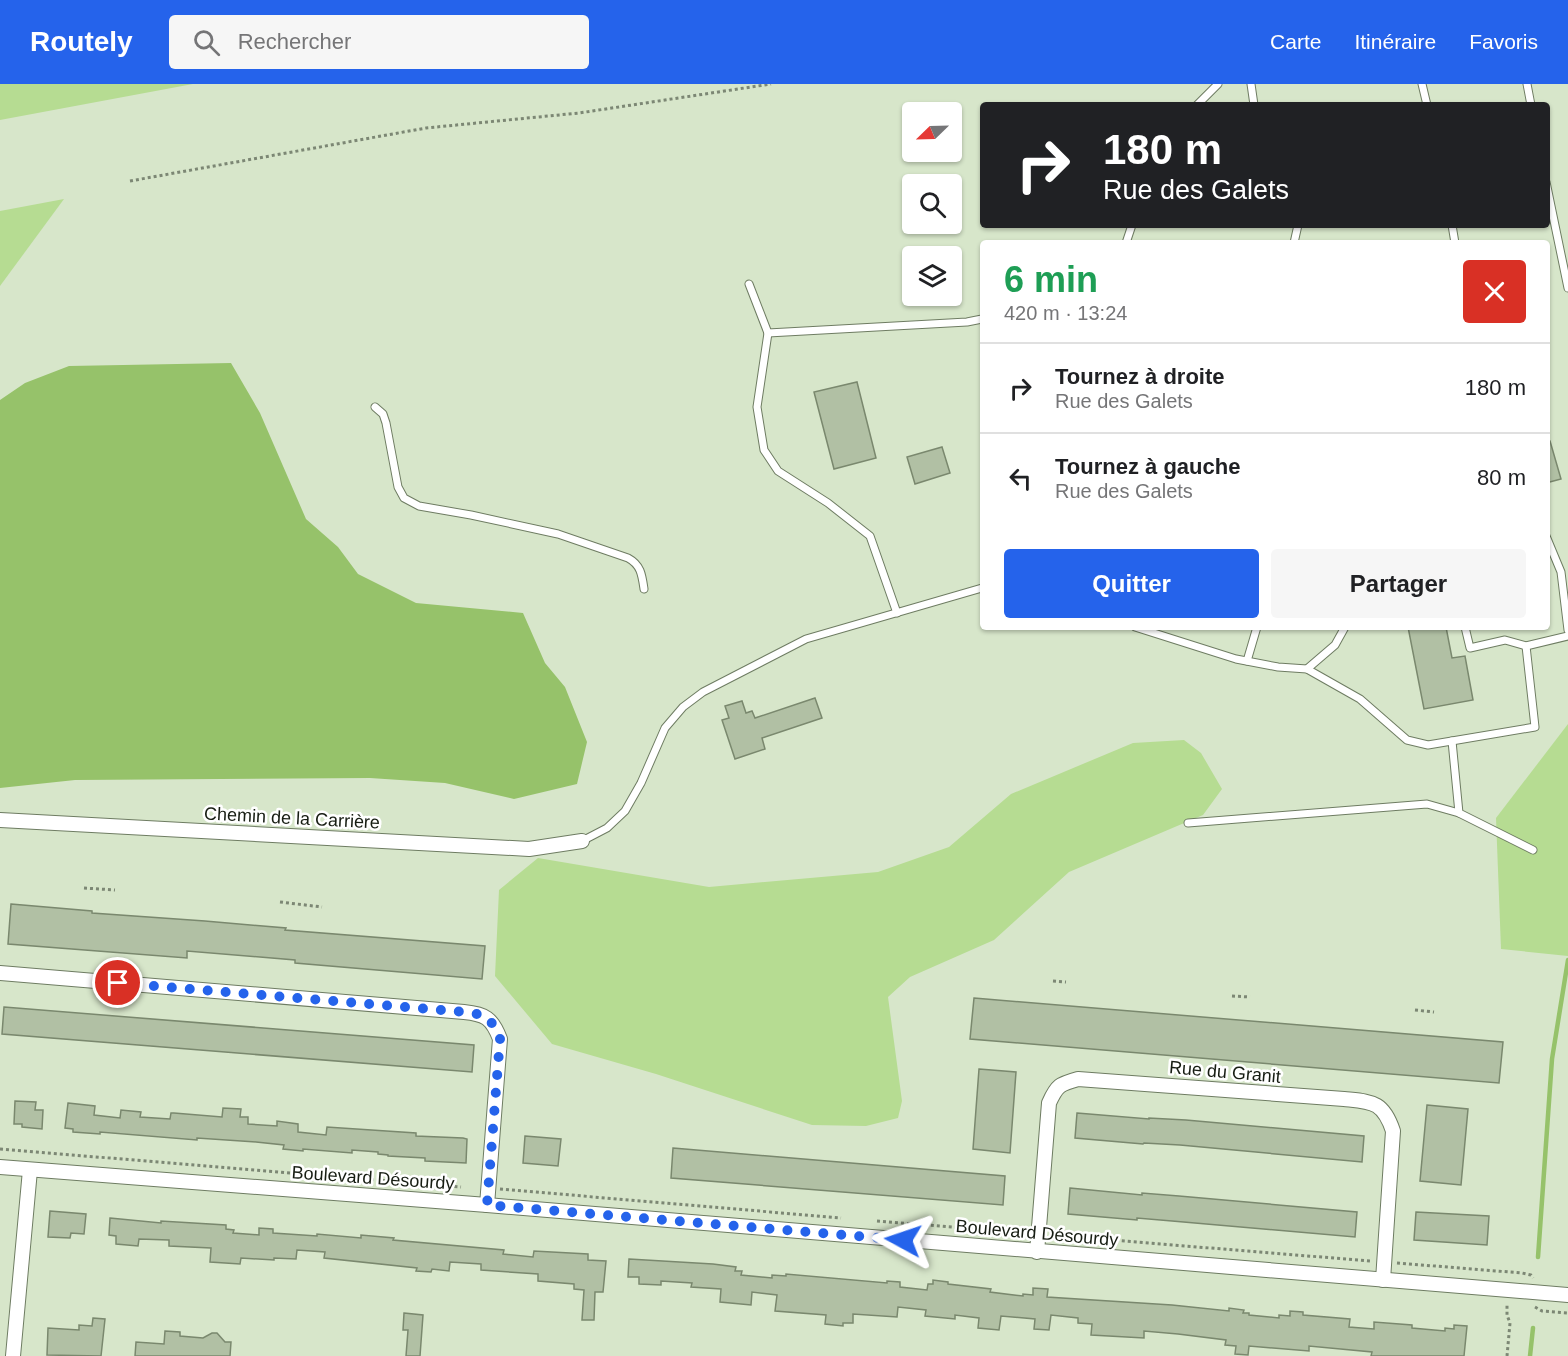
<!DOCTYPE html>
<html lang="fr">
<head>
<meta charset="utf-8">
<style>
	body { margin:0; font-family:Arial,sans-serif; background:#f6f6f6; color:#202124; height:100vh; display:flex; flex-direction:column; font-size:22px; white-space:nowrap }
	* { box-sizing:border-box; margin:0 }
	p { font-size:20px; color:#757577 }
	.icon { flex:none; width:33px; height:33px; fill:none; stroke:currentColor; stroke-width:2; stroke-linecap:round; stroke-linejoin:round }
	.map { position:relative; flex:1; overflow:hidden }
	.panel { position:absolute; left:980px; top:156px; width:570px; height:390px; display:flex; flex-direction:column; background:#fff; border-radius:6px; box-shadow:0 2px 4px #0004 }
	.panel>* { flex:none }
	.guide { position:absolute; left:980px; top:18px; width:570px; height:126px; border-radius:6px; box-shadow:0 2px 4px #0004; background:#202124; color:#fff; overflow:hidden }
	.needle { width:39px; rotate:247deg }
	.buttons { position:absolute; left:902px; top:18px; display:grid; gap:12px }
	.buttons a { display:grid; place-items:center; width:60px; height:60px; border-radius:6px; background:#fff; box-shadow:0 2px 4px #0004; font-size:30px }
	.pin { position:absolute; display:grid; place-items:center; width:51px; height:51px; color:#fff; margin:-26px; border:3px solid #fff; border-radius:50%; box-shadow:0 2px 6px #0007 }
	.me { position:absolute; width:66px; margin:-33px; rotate:275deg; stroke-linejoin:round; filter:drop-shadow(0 0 4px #0008) }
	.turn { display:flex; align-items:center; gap:21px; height:126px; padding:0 24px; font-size:27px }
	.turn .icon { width:78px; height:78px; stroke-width:2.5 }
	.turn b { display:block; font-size:42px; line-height:51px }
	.round { display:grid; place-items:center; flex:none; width:63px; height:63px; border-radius:6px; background:#f6f6f6 }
	.summary { display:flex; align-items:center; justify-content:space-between; height:102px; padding:0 24px }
	h1 { font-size:36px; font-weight:600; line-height:45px; color:#1e9e55 }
	.button { display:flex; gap:12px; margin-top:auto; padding:12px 24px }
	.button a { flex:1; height:69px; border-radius:6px; background:#2563eb; color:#fff; font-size:24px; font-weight:600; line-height:69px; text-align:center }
	.button a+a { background:#f6f6f6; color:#202124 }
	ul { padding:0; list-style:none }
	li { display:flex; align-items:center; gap:18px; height:90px; padding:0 24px; border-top:2px solid #e0e0e0 }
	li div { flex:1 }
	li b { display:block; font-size:22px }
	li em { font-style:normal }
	header { display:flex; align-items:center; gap:36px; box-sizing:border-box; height:84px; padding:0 30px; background:#2563eb; color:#fff }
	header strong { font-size:28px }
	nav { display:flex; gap:33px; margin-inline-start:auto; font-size:21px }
	.search { width:420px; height:54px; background:#f6f6f6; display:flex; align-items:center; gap:15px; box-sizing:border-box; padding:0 21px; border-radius:6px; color:#757577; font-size:22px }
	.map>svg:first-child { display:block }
</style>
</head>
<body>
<header>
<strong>Routely</strong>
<div class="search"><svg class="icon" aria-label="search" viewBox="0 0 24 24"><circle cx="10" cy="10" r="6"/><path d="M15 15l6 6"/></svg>Rechercher</div>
<nav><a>Carte</a><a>Itinéraire</a><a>Favoris</a></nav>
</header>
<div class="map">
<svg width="1568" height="1272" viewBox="0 0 1568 1272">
	<rect width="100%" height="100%" fill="#d7e6ca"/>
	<g fill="#b6dc92">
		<polygon points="0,0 193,0 0,36"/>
		<polygon points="64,115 0,202 0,127"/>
		<polygon points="1568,640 1568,872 1501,865 1496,734"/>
		<polygon points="1184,656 1201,669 1222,705 1203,731 1069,788 994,856 910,893 888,913 902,1017 898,1034 866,1042 812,1041 656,990 552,960 495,892 499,806 538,774 709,803 878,788 949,763 1011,710 1133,659"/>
	</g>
	<polygon fill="#96c26a" points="231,279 260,329 306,435 338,463 358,490 416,519 523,529 545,579 565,603 587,658 577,700 514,715 445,699 370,694 75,696 0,704 0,316 25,299 69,282"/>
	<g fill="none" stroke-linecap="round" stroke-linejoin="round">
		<g stroke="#96c26a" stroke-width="4.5">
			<polyline points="1538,1173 1552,975 1568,876"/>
			<polyline points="1530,1272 1533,1244"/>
		</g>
	</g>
	<g fill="#b1c0a4" stroke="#7a886e" stroke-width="1.5">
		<polygon points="857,298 876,374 834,385 814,308"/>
		<polygon points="1546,357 1550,357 1561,395 1546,399"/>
		<polygon points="942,363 950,389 915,400 907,373"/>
		<polygon points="1408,543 1446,543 1452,574 1465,572 1473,616 1424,625"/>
		<polygon points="815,614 822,634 762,654 765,665 735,675 722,636 729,634 725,622 742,617 746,629 752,627 755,634"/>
		<polygon points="11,820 92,827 92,829 205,837 286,844 285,846 485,862 482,895 295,879 295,876 187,867 187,874 8,860"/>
		<polygon points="974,914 1503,958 1499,999 970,955"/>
		<polygon points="4,923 474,961 472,988 2,950"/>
		<polygon points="979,985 1016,988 1010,1069 973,1065"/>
		<polygon points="15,1017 36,1018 35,1026 43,1026 42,1045 22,1043 22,1040 14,1040"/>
		<polygon points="68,1019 95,1022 94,1031 120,1034 121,1026 141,1028 140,1033 170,1035 171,1029 174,1029 222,1033 223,1024 241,1025 240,1033 248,1033 248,1040 277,1042 277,1037 298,1040 298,1048 326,1051 327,1043 416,1049 416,1052 463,1054 467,1055 466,1079 425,1077 425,1074 388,1072 388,1071 378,1070 378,1068 352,1066 352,1069 303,1065 303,1067 283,1065 284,1061 256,1058 197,1054 197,1056 100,1048 100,1050 73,1048 73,1045 65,1044"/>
		<polygon points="1427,1021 1468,1025 1461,1101 1420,1097"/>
		<polygon points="1077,1029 1149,1035 1149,1034 1186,1036 1364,1052 1362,1078 1180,1061 1144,1059 1143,1060 1075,1054"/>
		<polygon points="525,1052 561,1055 558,1082 523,1079"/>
		<polygon points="673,1064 1005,1092 1003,1121 671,1094"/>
		<polygon points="1070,1104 1142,1111 1142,1109 1179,1112 1357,1128 1355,1153 1172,1137 1137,1134 1137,1136 1068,1130"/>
		<polygon points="50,1127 86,1130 84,1150 71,1149 70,1154 48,1153"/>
		<polygon points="1416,1128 1489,1132 1487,1161 1414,1156"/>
		<polygon points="110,1134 161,1139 161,1137 226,1141 226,1145 234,1146 233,1149 259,1151 259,1144 273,1145 273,1149 317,1152 317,1150 361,1154 361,1151 394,1154 393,1156 504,1166 503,1170 533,1173 534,1167 588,1170 588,1176 606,1177 603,1208 595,1208 594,1236 582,1236 584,1206 574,1205 574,1200 538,1197 538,1190 481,1186 481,1180 450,1178 449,1187 432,1185 431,1188 416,1187 417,1184 324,1174 325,1168 297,1166 296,1175 274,1174 274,1176 241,1174 240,1180 210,1178 211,1164 169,1162 169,1156 139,1155 138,1162 116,1160 116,1152 109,1151"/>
		<polygon points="629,1175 713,1180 736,1183 735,1187 742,1187 741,1191 772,1194 772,1191 786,1192 786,1190 887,1199 887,1197 900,1198 900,1203 927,1206 928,1200 933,1200 933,1196 948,1198 948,1200 991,1205 990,1208 1023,1212 1023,1210 1033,1211 1033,1204 1048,1205 1047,1213 1172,1221 1229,1227 1229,1224 1244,1226 1243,1229 1249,1229 1249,1231 1279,1234 1279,1231 1290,1232 1290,1227 1303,1228 1303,1231 1350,1235 1349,1243 1374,1245 1374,1238 1412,1241 1412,1244 1445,1247 1445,1244 1454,1245 1454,1241 1467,1242 1464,1272 1371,1272 1372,1268 1309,1262 1309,1267 1249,1262 1248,1271 1235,1270 1236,1262 1225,1261 1226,1256 1178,1250 1144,1247 1144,1254 1091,1251 1092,1240 1078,1239 1078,1234 1051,1231 1049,1246 1034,1245 1035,1235 1001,1232 999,1246 978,1244 979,1234 955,1231 955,1235 925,1232 926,1226 898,1223 897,1233 853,1230 853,1239 843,1239 843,1242 825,1240 826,1231 775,1227 777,1211 752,1208 751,1221 720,1218 721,1205 691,1203 692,1199 661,1197 661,1201 639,1200 639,1193 628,1193"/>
		<polygon points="404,1229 423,1231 420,1272 406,1272 408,1246 403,1246"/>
		<polygon points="93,1234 105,1235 101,1272 47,1271 48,1244 79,1246 79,1241 92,1242"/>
		<polygon points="165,1247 180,1248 180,1252 203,1254 212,1249 217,1249 225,1258 231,1258 230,1272 135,1272 136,1258 164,1260"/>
	</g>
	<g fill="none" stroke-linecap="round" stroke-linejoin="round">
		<g stroke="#6e7c62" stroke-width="9">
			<g id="service">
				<polyline points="1251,0 1254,21"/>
				<polyline points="1422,0 1427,21"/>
				<polyline points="1527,0 1531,21"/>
				<polyline points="1197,21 1218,0"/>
				<polyline points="1546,98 1568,204"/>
				<polyline points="1452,141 1455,159"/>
				<polyline points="1126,159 1132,141"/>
				<polyline points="1294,159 1298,141"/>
				<polyline points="749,200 768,249 967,238 982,235"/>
				<polyline points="768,249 757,323 764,366 778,387 828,419 870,452 897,529"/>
				<path d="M 375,323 L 383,330 L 386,339 L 398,403 L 404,414 L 419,422 L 471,431 L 558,450 L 628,474 C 641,481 642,491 644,505"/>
				<polyline points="1546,452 1561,488 1568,546"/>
				<polyline points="1135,543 1236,575 1278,583 1307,585 1360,615 1407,656 1428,661 1535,643 1526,562"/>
				<polyline points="1465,543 1470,564 1505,556 1526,562 1568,552"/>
				<polyline points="1247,577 1257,543"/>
				<polyline points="1307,585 1335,561 1345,543"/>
				<polyline points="1452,657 1459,729 1533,766"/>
				<polyline points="1188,739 1427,720 1459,729"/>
				<polyline points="582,757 607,744 625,727 641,699 665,644 683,623 703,608 806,555 982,504"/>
			</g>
		</g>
		<g stroke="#6e7c62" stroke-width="16">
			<g id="minor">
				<polyline points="0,736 529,765 582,757"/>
				<path d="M 0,889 L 464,928 C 485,930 492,934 500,955 L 487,1121"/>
				<polyline points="0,1083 487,1121 1568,1211"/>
				<path d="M 1037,1168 L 1049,1019 C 1057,1001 1060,1000 1078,995 L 1344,1015 C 1372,1018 1383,1017 1393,1047 L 1383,1196"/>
				<polyline points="13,1272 30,1086"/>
			</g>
		</g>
		<g stroke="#7c8774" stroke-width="3" stroke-dasharray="3 3" stroke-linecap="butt">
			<polyline points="130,97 426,44 579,29 771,0"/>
			<polyline points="84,804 115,806"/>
			<polyline points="280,818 322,823"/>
			<polyline points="1053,897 1066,898"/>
			<polyline points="1232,912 1250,913"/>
			<polyline points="1415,926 1434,928"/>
			<polyline points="0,1065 461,1103"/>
			<polyline points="500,1105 841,1134"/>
			<polyline points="877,1137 1026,1149"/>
			<polyline points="1050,1151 1370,1177"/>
			<polyline points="1397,1179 1522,1189 1531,1191 1533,1194"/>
			<polyline points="1535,1223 1542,1227 1568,1229"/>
			<polyline points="1507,1272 1510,1239 1507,1231 1507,1221"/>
		</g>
		<use href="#service" stroke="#fff" stroke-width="7"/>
		<use href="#minor" stroke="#fff" stroke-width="14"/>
	</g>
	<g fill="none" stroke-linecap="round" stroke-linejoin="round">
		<path stroke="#2563eb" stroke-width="10" stroke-dasharray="0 18" d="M 118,899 L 464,928 C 485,930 492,934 500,955 L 487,1121 L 903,1156"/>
	</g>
	<g text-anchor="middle" stroke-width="5" stroke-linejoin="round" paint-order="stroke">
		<g font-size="18" fill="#171d13" stroke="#fff">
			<text transform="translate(292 734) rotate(3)" y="6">Chemin de la Carrière</text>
			<text transform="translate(1225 988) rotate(5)" y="6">Rue du Granit</text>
			<text transform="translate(373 1094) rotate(4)" y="6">Boulevard Désourdy</text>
			<text transform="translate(1037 1149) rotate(5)" y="6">Boulevard Désourdy</text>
		</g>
	</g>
</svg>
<div class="buttons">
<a><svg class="needle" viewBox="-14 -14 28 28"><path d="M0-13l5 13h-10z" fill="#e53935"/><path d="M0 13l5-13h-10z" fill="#757577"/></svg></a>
<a><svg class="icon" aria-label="search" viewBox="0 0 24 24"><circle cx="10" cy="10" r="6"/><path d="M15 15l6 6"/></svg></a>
<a><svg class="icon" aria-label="layers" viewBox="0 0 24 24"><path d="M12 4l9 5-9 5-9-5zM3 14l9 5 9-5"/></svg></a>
</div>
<div class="pin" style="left:118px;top:899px;background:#d93025"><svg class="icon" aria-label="arrive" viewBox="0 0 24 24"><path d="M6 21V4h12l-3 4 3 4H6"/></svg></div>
<svg class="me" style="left:903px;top:1156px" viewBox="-20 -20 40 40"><path d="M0-17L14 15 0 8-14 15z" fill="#2563eb" stroke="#fff" stroke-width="4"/></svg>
<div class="guide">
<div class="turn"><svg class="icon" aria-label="right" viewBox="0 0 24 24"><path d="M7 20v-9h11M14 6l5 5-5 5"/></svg><div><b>180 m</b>Rue des Galets</div></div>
</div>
<section class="panel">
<div class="summary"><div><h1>6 min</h1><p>420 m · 13:24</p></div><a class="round" style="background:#d93025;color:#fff"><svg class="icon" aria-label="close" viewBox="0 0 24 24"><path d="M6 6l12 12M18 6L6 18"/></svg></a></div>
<ul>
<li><svg class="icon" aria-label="right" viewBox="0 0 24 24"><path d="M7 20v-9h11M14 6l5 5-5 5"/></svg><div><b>Tournez à droite</b><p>Rue des Galets</p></div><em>180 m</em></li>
<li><svg class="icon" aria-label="left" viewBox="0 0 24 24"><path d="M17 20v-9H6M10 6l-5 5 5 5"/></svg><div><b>Tournez à gauche</b><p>Rue des Galets</p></div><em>80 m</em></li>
</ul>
<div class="button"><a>Quitter</a><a>Partager</a></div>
</section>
</div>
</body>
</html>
